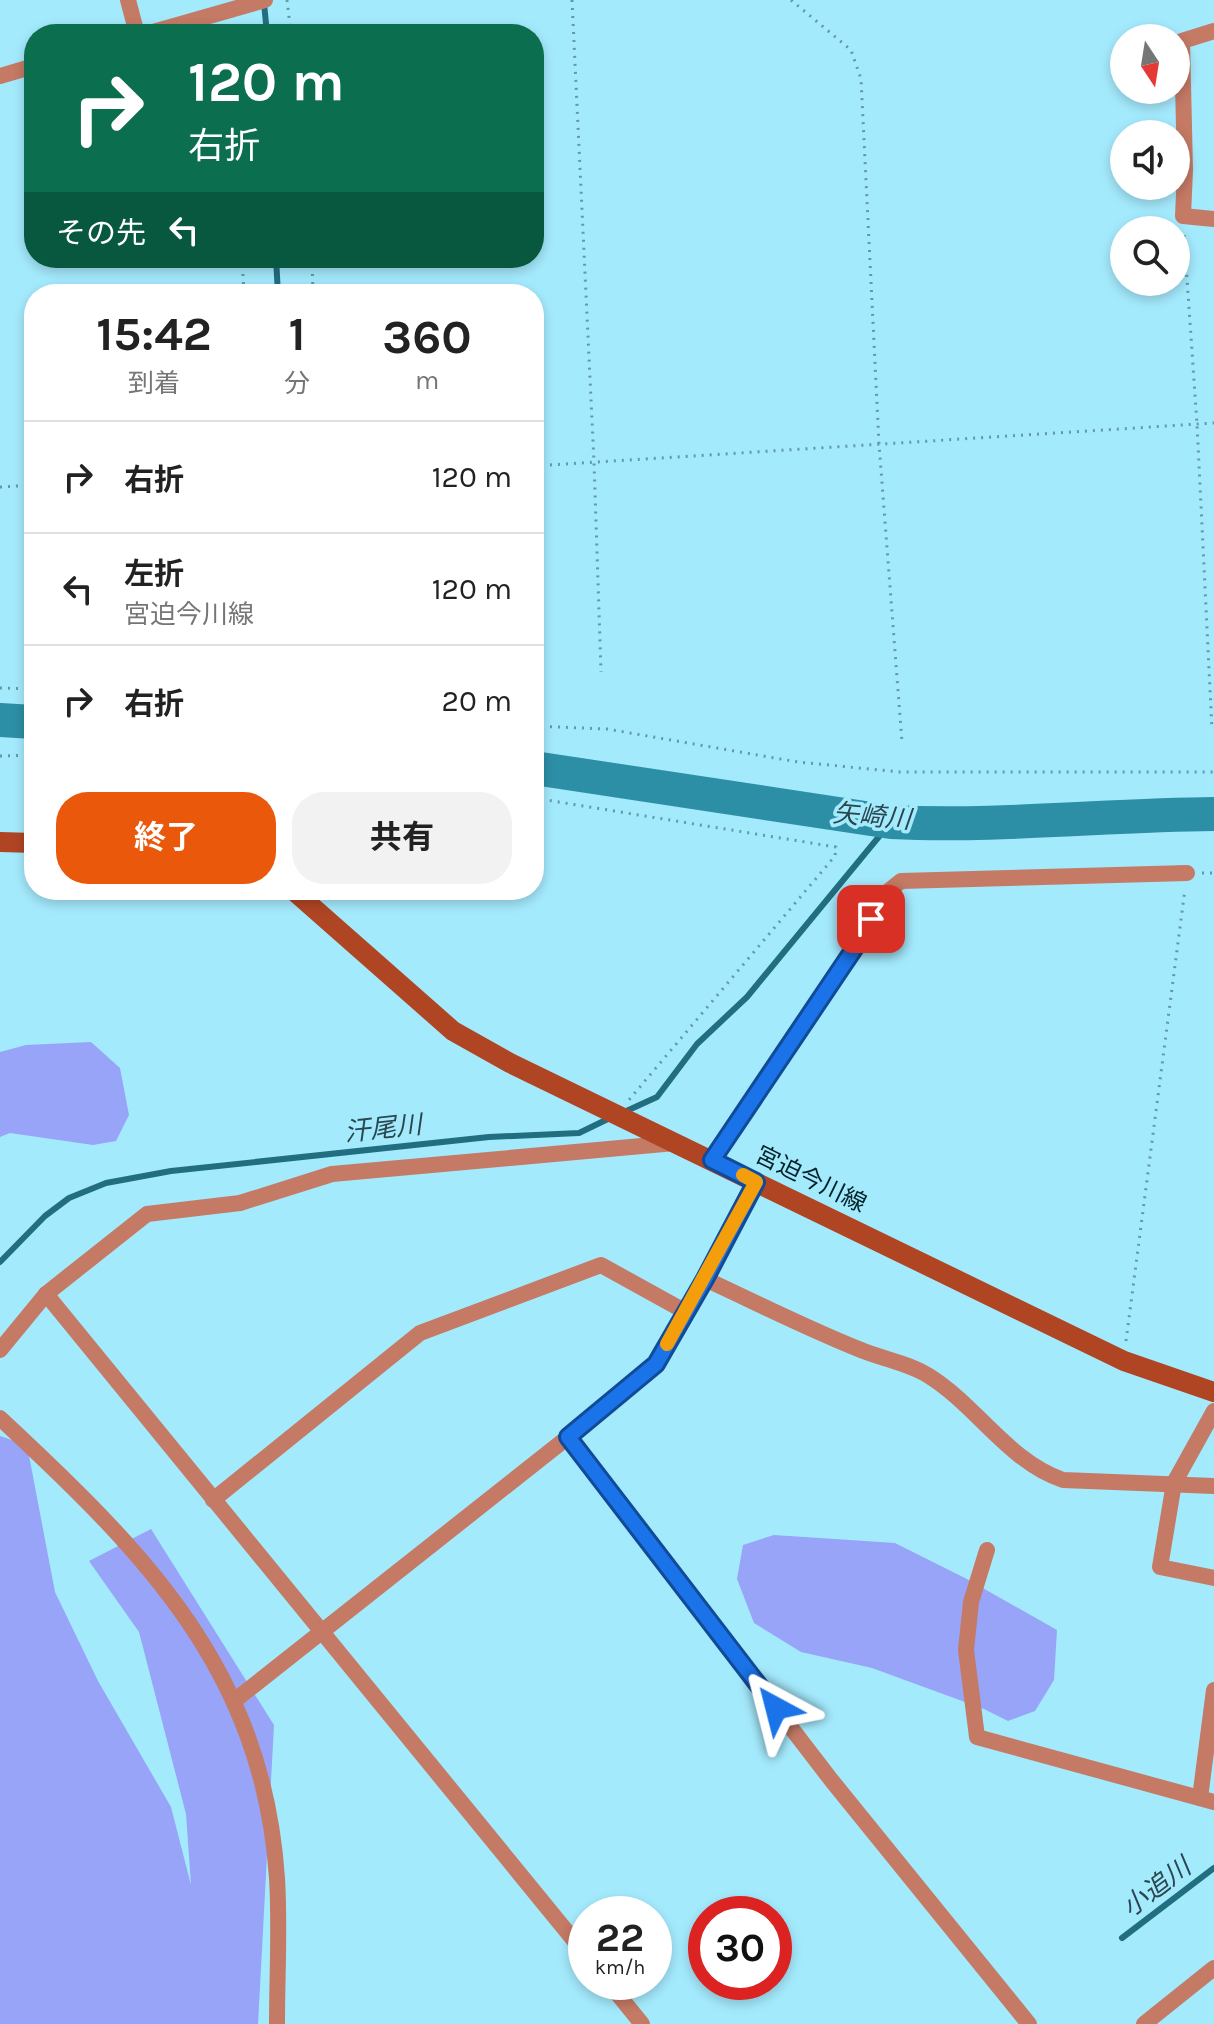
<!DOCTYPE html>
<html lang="ja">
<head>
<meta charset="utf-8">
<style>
	body { margin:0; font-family:Karla,"Noto Sans JP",sans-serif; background:#f2f2f2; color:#222; height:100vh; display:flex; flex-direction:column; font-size:30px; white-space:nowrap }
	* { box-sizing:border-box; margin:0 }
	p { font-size:26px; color:#767676 }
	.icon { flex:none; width:44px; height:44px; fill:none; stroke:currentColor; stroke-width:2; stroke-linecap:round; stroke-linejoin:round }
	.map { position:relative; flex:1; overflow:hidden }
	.details { position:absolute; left:24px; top:284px; width:520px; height:616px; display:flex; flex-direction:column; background:#fff; border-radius:32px; box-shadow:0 4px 12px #0003 }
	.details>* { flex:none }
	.banner { position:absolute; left:24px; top:24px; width:520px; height:244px; border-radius:32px; box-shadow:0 4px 12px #0003; background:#0b6e4f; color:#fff; overflow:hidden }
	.needle { width:52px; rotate:168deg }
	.buttons { position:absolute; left:1110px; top:24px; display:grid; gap:16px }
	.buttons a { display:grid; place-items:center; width:80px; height:80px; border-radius:50%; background:#fff; box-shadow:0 4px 12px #0003; font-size:40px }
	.speed { position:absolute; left:568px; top:1896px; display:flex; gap:16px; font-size:40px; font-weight:700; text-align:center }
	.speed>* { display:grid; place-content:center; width:104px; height:104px; border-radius:50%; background:#fff; box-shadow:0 4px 12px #0003; line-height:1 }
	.speed small { font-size:20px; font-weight:400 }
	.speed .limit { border:12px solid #d22; background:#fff; color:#111 }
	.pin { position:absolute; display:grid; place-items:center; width:68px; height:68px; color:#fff; margin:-34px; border-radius:16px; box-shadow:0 4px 12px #0006 }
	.me { position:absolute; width:88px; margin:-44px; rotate:322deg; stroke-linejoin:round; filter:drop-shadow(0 0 6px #0008) }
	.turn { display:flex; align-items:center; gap:28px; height:168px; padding:0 32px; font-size:36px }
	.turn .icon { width:104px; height:104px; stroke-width:2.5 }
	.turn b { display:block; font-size:56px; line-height:68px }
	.then { display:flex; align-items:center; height:76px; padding:0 32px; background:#0003; gap:16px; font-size:30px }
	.eta { display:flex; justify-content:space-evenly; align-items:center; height:136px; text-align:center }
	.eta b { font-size:48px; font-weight:700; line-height:56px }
	.button { display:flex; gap:16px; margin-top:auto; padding:16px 32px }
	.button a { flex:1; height:92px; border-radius:32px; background:#ea580c; color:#fff; font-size:32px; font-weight:700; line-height:92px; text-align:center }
	.button a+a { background:#f2f2f2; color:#222 }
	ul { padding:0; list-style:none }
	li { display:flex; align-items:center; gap:24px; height:112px; padding:0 32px; border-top:2px solid #e0e0e0 }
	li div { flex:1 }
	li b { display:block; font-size:30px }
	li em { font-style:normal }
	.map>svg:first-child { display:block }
</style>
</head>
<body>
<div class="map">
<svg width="1214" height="2024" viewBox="0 0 1214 2024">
	<rect width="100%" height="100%" fill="#a4eafd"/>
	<g fill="#98a4f7">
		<polygon points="91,1042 120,1068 129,1115 116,1141 93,1145 10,1133 0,1137 0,1052 26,1045"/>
		<polygon points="0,1436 27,1445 55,1592 98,1681 171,1807 191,1885 186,1814 139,1632 89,1561 151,1529 274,1725 258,2024 0,2024"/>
		<polygon points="774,1535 895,1543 965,1578 1057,1630 1054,1680 1035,1711 1008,1721 984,1709 872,1668 801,1652 754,1623 737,1579 743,1545"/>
	</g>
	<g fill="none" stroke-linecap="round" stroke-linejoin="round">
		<g stroke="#216e80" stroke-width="6">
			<polyline points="264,3 267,34"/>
			<polyline points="276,258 278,294"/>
			<polyline points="622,1113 657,1097 697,1044 747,997 891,822"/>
			<polyline points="0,1262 45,1216 69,1198 106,1183 171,1171 489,1137 579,1133 612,1117"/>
			<polyline points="1122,1938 1214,1868"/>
		</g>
		<g stroke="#2d8fa6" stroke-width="34">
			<polyline points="0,720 34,722"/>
			<path d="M 534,768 L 891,822 C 999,827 1106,815 1214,814"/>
		</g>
		<g stroke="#6399a7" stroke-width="3" stroke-dasharray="2 6" stroke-linecap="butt">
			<polyline points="287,0 291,34"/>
			<polyline points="572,0 594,462 601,672"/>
			<polyline points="791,0 851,50 861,79 879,444 902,742"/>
			<polyline points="1184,235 1197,424 1212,730"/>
			<polyline points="242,258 244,294"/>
			<polyline points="312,258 313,294"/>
			<polyline points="534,466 1214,423"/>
			<polyline points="0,487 34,485"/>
			<polyline points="0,688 34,689"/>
			<polyline points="534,726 607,729 798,762 900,772 1214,772"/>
			<polyline points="0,756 34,755"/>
			<polyline points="534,798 836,847 835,856 628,1101"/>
			<polyline points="1202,873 1214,873"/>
			<polyline points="1126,1341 1185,889"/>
		</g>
		<g stroke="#c47a65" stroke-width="16">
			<polyline points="128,0 137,34"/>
			<polyline points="1214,31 1182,41 1185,170 1183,216 1214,219"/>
			<polyline points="146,34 265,0"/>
			<polyline points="0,76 34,66"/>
			<polyline points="712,1160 856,946 886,893 901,881 1187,873"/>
			<path d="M 705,1279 C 757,1303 808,1329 861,1350 C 883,1359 909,1363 929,1376 C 977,1406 1009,1462 1063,1480 L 1214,1486"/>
			<polyline points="46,1294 586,1955"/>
			<polyline points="0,1350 46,1294 147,1214 240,1203 332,1174 675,1143"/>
			<polyline points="1214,1411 1174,1483 1160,1567 1214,1578"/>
			<path d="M 0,1418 C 144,1552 263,1670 277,1878 C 280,1926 277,1976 277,2024"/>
			<polyline points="568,1437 832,1781 1029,2024"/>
			<polyline points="213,1500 420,1333 601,1265 686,1312"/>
			<polyline points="987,1550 971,1602 966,1650 977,1737 1214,1802"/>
			<polyline points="234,1701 620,1396 656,1364 705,1279 756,1182"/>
			<polyline points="1200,1798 1214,1690"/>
			<polyline points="608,1982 642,2024"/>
			<polyline points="1144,2024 1214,1968"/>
		</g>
		<g stroke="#b04524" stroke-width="20">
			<polyline points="0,842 34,843"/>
			<polyline points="293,890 453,1031 510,1063 1124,1361 1214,1392"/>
		</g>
	</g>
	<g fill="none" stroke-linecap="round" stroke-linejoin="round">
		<g stroke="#114b97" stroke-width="20">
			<polyline id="route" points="776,1708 568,1437 656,1364 705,1279 756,1182 712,1160 856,946 871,919"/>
		</g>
		<use href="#route" stroke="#1a73e8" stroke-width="14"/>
		<polyline stroke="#f59e0b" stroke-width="14" points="667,1344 756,1182 743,1175"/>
	</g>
	<g text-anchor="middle" stroke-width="7" stroke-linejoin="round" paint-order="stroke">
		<g font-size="24" fill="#042229" stroke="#a4eafd">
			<text transform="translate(811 1179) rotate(26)" y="8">宮迫今川線</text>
		</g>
		<g font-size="26" font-style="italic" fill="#2a474f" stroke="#a4eafd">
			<text transform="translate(872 816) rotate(5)" y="9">矢崎川</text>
			<text transform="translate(383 1128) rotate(-6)" y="9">汗尾川</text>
			<text transform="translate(1156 1887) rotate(-37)" y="9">小追川</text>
		</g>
	</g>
</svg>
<div class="buttons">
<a><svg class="needle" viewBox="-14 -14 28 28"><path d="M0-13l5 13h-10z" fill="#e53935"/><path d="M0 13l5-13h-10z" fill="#767676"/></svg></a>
<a><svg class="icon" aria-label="sound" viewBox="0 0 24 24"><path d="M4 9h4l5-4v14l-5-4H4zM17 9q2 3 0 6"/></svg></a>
<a><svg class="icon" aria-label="search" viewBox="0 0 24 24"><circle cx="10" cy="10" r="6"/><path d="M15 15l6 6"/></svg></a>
</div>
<div class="speed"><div>22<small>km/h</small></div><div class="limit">30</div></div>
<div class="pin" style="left:871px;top:919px;background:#d93025"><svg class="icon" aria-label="arrive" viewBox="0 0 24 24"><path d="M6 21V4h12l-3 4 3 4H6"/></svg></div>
<svg class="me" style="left:776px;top:1708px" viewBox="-20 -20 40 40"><path d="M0-17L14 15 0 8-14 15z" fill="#1a73e8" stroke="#fff" stroke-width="4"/></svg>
<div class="banner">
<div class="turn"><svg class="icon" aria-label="right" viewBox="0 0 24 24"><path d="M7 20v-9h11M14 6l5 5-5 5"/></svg><div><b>120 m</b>右折</div></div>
<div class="then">その先<svg class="icon" aria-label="left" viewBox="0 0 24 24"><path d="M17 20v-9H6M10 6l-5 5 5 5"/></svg></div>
</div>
<section class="details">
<div class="eta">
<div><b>15:42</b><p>到着</p></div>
<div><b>1</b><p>分</p></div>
<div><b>360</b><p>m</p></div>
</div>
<ul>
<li><svg class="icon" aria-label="right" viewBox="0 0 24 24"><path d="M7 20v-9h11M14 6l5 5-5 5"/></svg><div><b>右折</b></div><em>120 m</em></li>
<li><svg class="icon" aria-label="left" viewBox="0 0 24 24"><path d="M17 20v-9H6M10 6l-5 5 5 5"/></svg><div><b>左折</b><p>宮迫今川線</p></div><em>120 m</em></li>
<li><svg class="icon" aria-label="right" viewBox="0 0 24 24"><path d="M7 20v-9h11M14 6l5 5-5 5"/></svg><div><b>右折</b></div><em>20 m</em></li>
</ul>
<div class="button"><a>終了</a><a>共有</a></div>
</section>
</div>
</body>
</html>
